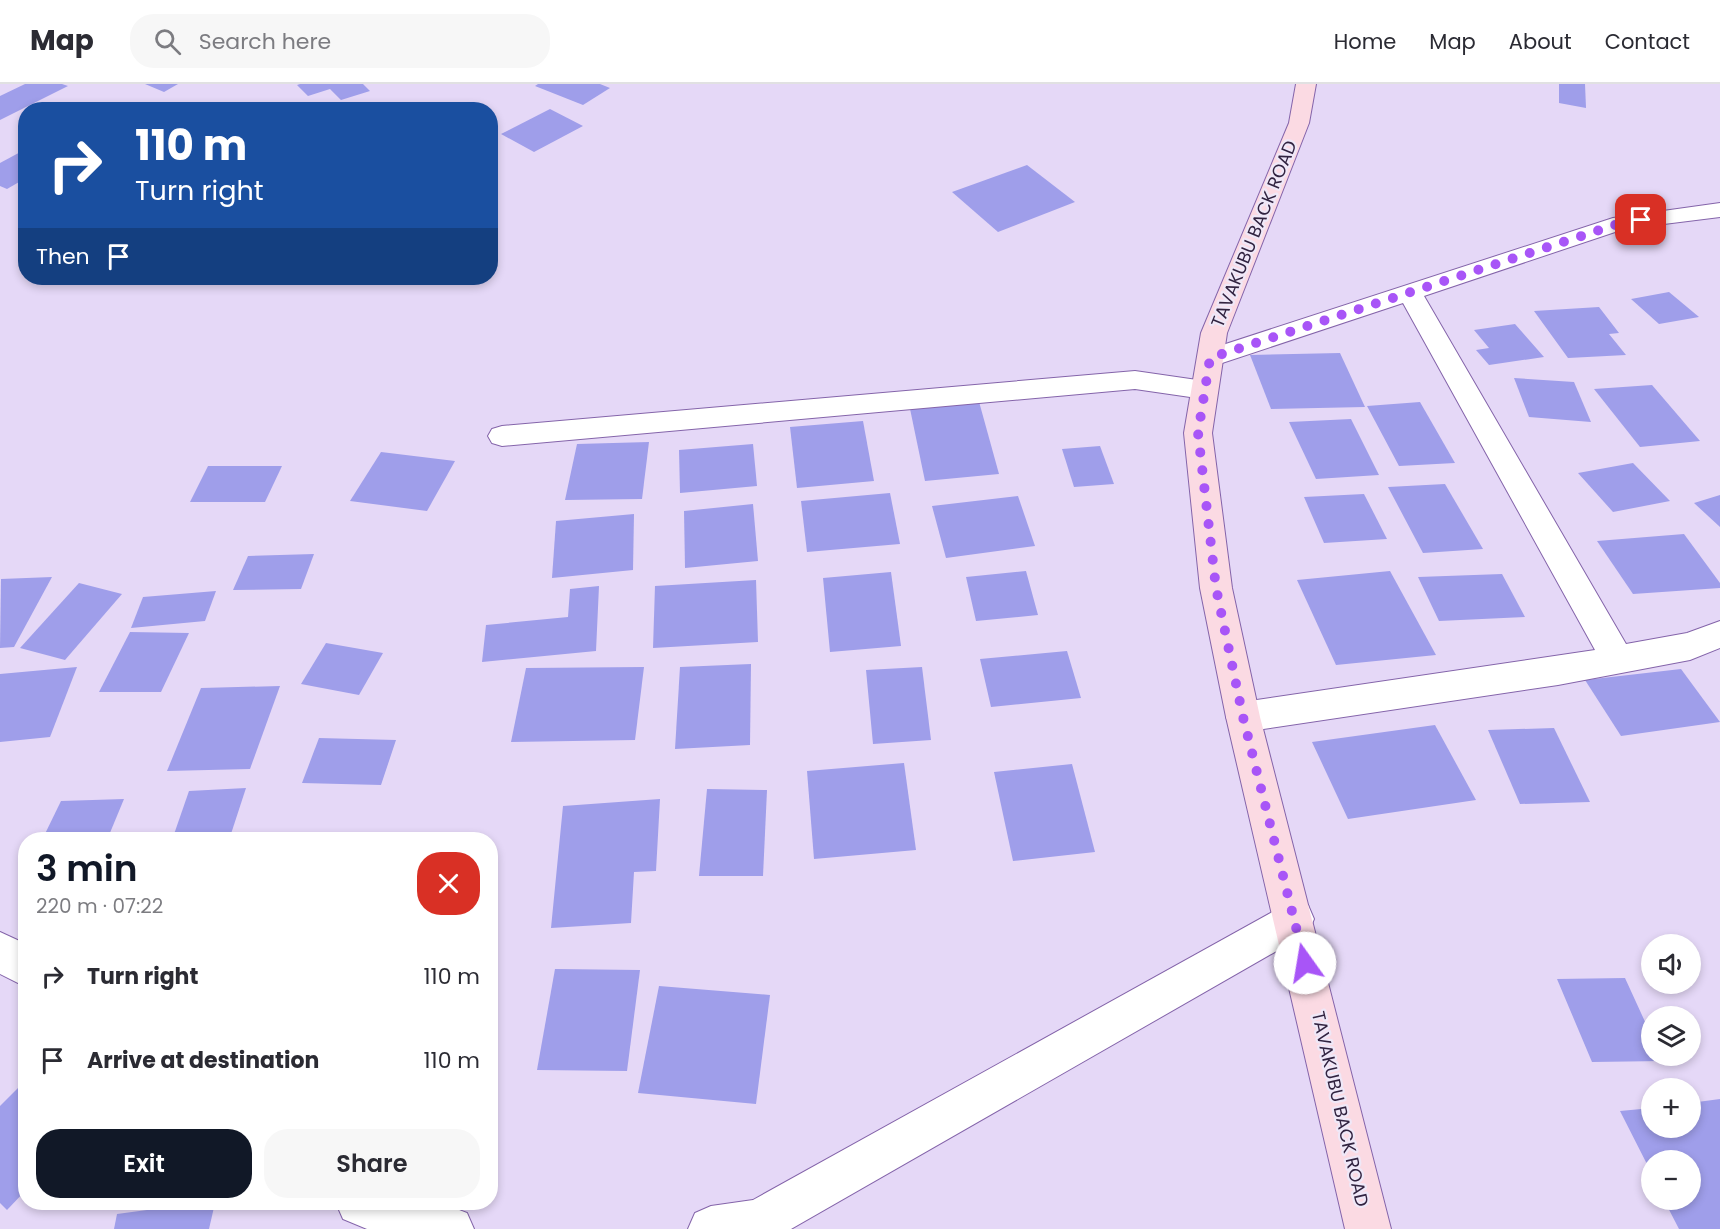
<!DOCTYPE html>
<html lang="en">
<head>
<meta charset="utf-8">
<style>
	body { margin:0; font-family:Poppins,sans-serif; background:#f7f7f7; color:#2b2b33; height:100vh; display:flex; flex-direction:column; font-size:22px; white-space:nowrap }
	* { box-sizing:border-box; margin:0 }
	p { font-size:20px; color:#7c7c81 }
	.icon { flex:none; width:33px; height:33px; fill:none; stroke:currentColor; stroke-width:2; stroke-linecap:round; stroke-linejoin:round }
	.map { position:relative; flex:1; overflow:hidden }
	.sheet { position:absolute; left:18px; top:748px; width:480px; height:378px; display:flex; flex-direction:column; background:#fff; border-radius:24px; box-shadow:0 3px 9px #0003 }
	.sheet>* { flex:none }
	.banner { position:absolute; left:18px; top:18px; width:480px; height:183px; border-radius:24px; box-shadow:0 3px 9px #0003; background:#1a4fa0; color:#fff; overflow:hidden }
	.fabs { position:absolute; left:1641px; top:850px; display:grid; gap:12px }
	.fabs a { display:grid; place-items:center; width:60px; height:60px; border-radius:50%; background:#fff; box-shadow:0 3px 9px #0003; font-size:30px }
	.pin { position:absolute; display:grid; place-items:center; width:51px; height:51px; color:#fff; margin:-26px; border-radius:12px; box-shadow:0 3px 9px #0006 }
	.me { position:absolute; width:66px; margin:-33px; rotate:347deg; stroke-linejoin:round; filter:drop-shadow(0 0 4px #0008) }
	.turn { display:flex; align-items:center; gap:21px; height:126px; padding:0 18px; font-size:27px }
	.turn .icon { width:78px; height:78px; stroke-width:2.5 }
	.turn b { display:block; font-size:42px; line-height:51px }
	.then { display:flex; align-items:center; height:57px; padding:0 18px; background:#0003; gap:12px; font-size:22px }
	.round { display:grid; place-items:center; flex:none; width:63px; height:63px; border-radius:24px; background:#f7f7f7 }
	.headline { display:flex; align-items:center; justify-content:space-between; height:102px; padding:0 18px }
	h1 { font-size:36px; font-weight:600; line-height:45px; color:#111827 }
	.action { display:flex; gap:12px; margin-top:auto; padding:12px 18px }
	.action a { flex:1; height:69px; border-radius:24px; background:#111827; color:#fff; font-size:24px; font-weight:600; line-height:69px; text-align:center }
	.action a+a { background:#f7f7f7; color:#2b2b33 }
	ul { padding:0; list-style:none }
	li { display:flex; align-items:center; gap:18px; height:84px; padding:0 18px }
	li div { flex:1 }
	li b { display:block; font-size:22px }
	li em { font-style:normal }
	header { display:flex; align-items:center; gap:36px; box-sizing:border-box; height:84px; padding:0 30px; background:#fff; border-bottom:2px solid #e1e1e2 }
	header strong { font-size:28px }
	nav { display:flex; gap:33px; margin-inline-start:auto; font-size:21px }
	.search { width:420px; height:54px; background:#f7f7f7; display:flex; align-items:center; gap:15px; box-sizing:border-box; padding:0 21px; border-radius:24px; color:#7c7c81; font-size:22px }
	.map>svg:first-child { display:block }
</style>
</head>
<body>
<header>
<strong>Map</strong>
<div class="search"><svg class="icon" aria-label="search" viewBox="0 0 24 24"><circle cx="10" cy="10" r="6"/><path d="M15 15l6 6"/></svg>Search here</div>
<nav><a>Home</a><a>Map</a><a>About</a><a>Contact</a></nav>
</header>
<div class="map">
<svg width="1720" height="1145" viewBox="0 0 1720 1145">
	<rect width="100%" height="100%" fill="#e5d8f7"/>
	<g fill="#9f9eea">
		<polygon points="25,0 62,0 68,2 0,36 0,12"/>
		<polygon points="145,0 178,0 164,8"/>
		<polygon points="300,0 363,0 370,7 341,16 330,5 308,12 297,1"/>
		<polygon points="538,0 600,0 610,4 583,21 535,2"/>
		<polygon points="1559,0 1585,0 1586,24 1559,19"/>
		<polygon points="136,18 145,26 117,26 117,25"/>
		<polygon points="550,25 583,42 534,68 501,50"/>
		<polygon points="26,65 26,94 7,105 0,102 0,79"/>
		<polygon points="1027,81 1075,118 998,148 952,108"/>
		<polygon points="1669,208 1699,233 1659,240 1631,215"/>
		<polygon points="1599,223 1619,249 1609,250 1626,271 1568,274 1534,227"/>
		<polygon points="1515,240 1544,273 1489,281 1476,266 1489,264 1474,246"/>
		<polygon points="1340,269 1365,323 1271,325 1250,271"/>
		<polygon points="1514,294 1574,298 1591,338 1529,333"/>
		<polygon points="1652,301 1700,357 1640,363 1594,305"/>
		<polygon points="978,314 999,390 925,397 909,320"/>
		<polygon points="1420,318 1455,379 1399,382 1367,322"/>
		<polygon points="1351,335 1379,391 1316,395 1289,338"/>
		<polygon points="863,337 874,397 797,404 790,343"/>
		<polygon points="649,358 642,415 565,416 577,360"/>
		<polygon points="753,360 757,402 680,409 679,366"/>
		<polygon points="1100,362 1114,400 1074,403 1062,365"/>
		<polygon points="381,368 455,377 427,427 350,417"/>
		<polygon points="1633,379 1670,417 1613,428 1578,389"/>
		<polygon points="208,382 282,382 265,418 190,418"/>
		<polygon points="1445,400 1483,465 1423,469 1388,403"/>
		<polygon points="890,409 900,460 807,468 801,417"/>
		<polygon points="1364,410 1387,455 1324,459 1304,413"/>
		<polygon points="1720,411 1720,443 1694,419"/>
		<polygon points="1018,412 1035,462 946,474 932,422"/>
		<polygon points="753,420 758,477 685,484 684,427"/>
		<polygon points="634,430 633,486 552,494 556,437"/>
		<polygon points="1684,450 1720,499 1720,504 1633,510 1597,457"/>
		<polygon points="314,470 301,505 233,506 248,472"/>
		<polygon points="1026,487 1038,531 976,537 966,493"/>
		<polygon points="1390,487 1436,571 1336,581 1297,496"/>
		<polygon points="891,488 901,562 830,568 823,494"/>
		<polygon points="1502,490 1525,533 1439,537 1418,493"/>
		<polygon points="52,493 14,563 0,564 1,495"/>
		<polygon points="756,496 758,558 653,564 655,502"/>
		<polygon points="79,499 122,510 65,576 20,564"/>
		<polygon points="599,502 596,567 482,578 486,541 568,533 570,505"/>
		<polygon points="216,507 205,537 131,544 143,513"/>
		<polygon points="130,548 189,549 161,608 99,608"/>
		<polygon points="326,559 383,569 359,611 301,600"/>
		<polygon points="1067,567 1081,614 991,623 980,575"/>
		<polygon points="751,580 750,661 675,665 680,583"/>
		<polygon points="77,583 50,653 0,658 0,590"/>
		<polygon points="644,583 635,656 511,658 526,584"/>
		<polygon points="922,583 931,656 873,660 866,586"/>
		<polygon points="1681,585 1720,638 1621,652 1585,596"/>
		<polygon points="280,602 250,685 167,687 201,604"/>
		<polygon points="1435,641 1476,716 1348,735 1312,658"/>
		<polygon points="1554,644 1590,718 1520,720 1488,646"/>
		<polygon points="319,654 396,656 381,701 302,699"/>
		<polygon points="904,679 916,766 814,775 807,687"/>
		<polygon points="1072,680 1095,768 1013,777 994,688"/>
		<polygon points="246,704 229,756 172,756 189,707"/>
		<polygon points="707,705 767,706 763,792 699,792"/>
		<polygon points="124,715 107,756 42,756 61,717"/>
		<polygon points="660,715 656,787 634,788 631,839 551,844 563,722"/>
		<polygon points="555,885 640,886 627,987 537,986"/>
		<polygon points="1625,894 1652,953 1652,972 1660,972 1663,977 1592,978 1557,895"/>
		<polygon points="659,902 770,911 756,1020 638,1009"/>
		<polygon points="26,996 26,1106 7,1126 0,1119 0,1022"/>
		<polygon points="1720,1015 1720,1145 1679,1145 1664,1116 1690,1116 1690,1077 1652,1077 1652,1090 1620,1027 1652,1024 1652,1044 1690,1044 1690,1019"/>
		<polygon points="199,1119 215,1119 209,1145 114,1145 117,1130"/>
	</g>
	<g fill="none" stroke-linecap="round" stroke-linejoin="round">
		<g stroke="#8464aa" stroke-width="2">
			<g id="street">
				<polygon points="1720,119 1720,133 1624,145 1424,212 1626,560 1687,549 1720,537 1720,564 1690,576 1558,601 1243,648 1231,644 1226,633 1231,622 1243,618 1595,566 1403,219 1210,283 1201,280 1197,274 1201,268 1613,134"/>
				<polygon points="1135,287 1204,297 1214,300 1217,306 1214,312 1204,315 1135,305 502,362 492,359 488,352 492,345 502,342"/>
				<polygon points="1294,816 1308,821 1314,835 1308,849 791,1145 688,1145 695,1129 711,1122 753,1116"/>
				<polygon points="0,848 26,860 26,903 0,890"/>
				<path d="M 336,1119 C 379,1119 427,1112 467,1129 L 474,1145 L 367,1145 L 343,1135 Z"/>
			</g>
		</g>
		<g stroke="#8464aa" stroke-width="2">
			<polygon id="secondary" points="1296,0 1316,0 1309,39 1227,249 1212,349 1232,504 1260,633 1391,1145 1345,1145 1226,633 1200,504 1184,349 1201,249 1289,39"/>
		</g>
		<use href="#street" fill="#fff" fill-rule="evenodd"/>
		<use href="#secondary" fill="#fbdae3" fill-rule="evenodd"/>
	</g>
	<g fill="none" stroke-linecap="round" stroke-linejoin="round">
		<polyline stroke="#a855f7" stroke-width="10" stroke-dasharray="0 18" points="1305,879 1243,633 1216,504 1198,349 1210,274 1621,139 1641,136"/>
	</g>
	<g text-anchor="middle" stroke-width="4.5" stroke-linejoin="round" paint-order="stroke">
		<g font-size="18" fill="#312340" stroke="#efe8f8">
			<text transform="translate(1254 150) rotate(-68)" y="6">TAVAKUBU BACK ROAD</text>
			<text transform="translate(1340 1025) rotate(77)" y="6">TAVAKUBU BACK ROAD</text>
		</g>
	</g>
</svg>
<div class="fabs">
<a><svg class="icon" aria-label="sound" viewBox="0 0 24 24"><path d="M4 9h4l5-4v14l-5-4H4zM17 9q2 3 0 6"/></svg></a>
<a><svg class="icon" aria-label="layers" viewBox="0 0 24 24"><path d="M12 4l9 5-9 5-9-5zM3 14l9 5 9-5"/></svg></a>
<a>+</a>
<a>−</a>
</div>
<div class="pin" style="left:1641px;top:136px;background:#d93025"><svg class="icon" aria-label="arrive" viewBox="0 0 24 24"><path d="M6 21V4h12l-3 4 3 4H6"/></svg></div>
<svg class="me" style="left:1305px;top:879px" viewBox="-20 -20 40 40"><circle r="19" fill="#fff"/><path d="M0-13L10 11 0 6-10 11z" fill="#a855f7"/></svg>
<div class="banner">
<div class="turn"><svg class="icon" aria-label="right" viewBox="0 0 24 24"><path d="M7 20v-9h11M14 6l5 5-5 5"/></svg><div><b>110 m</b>Turn right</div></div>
<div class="then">Then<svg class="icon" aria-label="arrive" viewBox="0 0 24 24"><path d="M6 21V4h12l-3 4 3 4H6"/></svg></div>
</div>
<section class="sheet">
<div class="headline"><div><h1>3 min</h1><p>220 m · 07:22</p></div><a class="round" style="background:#d93025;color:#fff"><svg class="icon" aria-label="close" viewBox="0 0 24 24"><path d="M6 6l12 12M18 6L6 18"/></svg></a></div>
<ul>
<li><svg class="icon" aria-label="right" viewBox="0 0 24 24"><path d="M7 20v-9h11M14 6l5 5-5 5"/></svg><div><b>Turn right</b></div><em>110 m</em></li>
<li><svg class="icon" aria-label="arrive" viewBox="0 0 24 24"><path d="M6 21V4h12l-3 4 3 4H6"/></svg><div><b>Arrive at destination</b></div><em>110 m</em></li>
</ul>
<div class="action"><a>Exit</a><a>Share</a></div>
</section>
</div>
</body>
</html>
